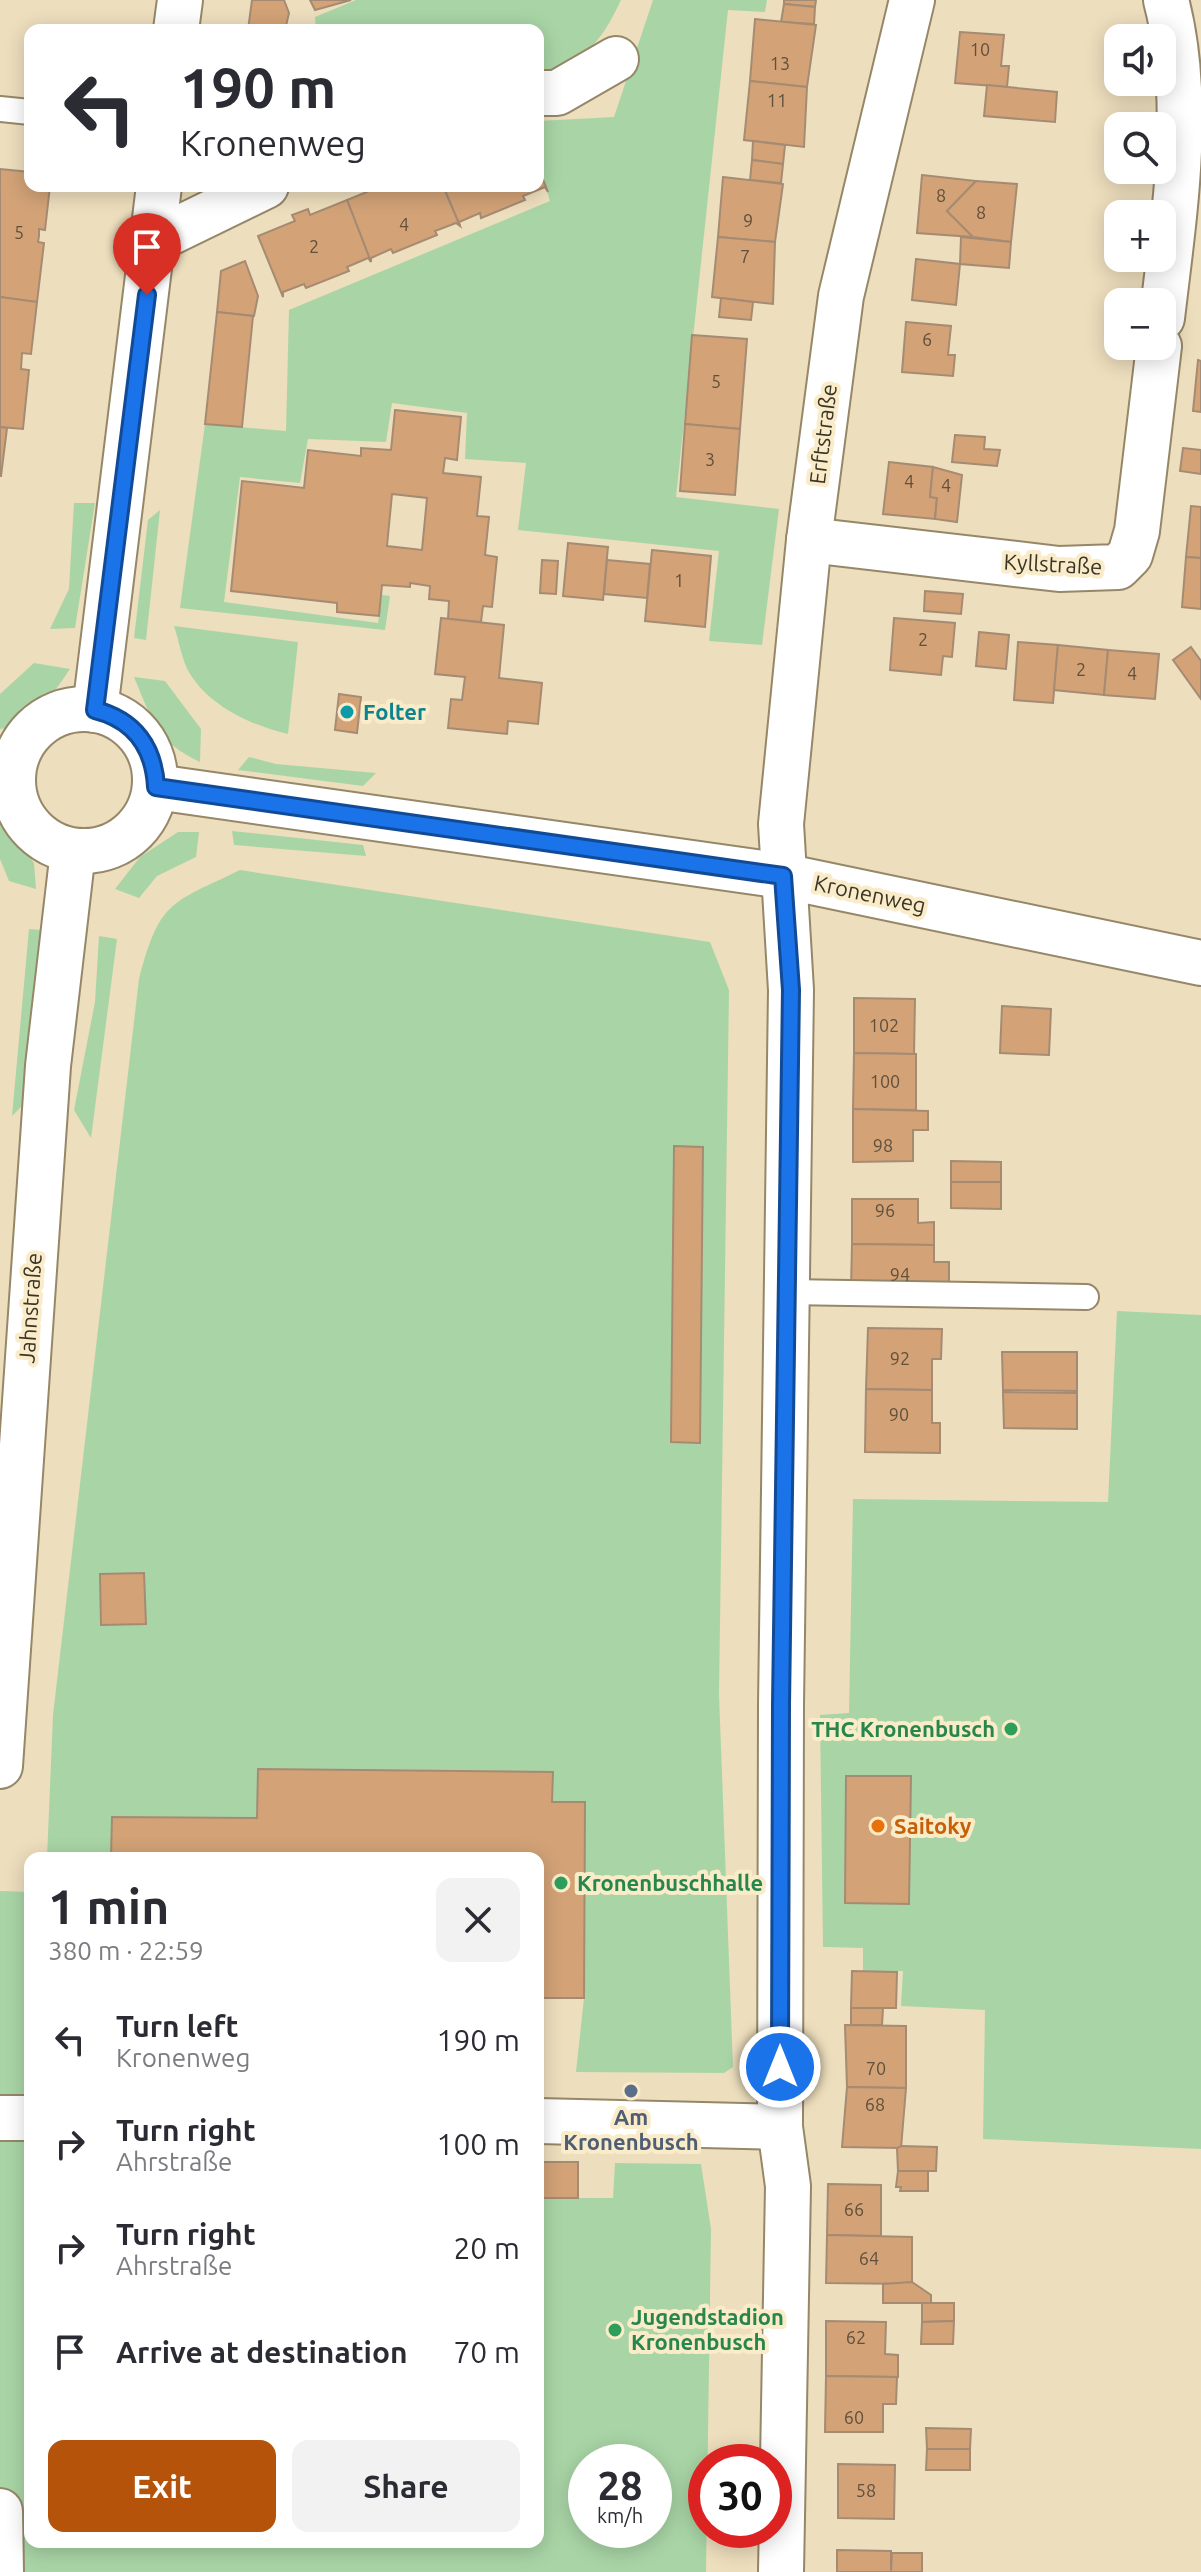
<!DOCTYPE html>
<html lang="en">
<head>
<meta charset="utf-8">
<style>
	body { margin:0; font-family:Ubuntu,sans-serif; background:#f2f2f3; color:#2b2b33; height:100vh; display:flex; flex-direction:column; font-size:30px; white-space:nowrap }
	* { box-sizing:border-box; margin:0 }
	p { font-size:26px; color:#7c7c81 }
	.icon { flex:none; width:44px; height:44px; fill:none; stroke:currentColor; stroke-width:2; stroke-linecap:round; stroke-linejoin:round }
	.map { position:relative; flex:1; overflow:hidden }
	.details { position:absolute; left:24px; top:1852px; width:520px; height:696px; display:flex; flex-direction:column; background:#fff; border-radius:16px; box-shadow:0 4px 20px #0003 }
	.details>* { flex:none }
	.banner { position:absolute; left:24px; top:24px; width:520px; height:168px; border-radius:16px; box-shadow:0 4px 20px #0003; background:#fff; color:#2b2b33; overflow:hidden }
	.controls { position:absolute; left:1104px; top:24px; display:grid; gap:16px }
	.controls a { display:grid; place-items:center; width:72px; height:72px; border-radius:16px; background:#fff; box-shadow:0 4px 20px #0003; font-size:40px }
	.speed { position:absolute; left:568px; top:2444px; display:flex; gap:16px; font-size:40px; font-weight:700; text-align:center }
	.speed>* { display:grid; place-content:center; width:104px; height:104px; border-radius:50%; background:#fff; box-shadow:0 4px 20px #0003; line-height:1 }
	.speed small { font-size:20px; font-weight:400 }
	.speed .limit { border:12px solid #d22; background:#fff; color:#111 }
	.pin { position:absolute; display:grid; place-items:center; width:68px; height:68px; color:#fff; margin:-82px -34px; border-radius:50% 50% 50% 0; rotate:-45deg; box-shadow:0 0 8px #0007 }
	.pin .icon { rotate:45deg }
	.me { position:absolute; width:88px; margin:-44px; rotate:0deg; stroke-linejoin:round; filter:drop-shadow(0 0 6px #0008) }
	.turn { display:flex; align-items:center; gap:28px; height:168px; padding:0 24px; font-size:36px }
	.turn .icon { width:104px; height:104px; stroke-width:2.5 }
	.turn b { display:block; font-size:56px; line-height:68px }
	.round { display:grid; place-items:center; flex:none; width:84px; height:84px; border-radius:16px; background:#f2f2f3 }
	.head { display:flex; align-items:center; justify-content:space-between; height:136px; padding:0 24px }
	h1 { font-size:48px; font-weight:600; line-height:60px }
	.action { display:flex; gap:16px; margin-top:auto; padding:16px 24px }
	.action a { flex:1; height:92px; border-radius:16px; background:#b45309; color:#fff; font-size:32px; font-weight:600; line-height:92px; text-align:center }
	.action a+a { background:#f2f2f3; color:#2b2b33 }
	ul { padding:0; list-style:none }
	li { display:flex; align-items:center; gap:24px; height:104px; padding:0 24px }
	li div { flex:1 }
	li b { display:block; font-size:30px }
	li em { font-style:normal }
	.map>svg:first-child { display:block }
</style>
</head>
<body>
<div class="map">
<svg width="1201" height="2572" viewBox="0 0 1201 2572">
	<rect width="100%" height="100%" fill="#eddebd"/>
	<g fill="#a9d5a6" fill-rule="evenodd">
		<path d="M 356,0 L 621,0 C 599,46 586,59 538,76 L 538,30 L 316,30 L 315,17 Z"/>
		<polygon points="653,0 767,0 765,12 728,10 676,497 779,509 762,645 709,641 719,551 518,530 526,463 465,459 467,413 392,403 386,442 308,439 300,483 240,477 224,602 378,623 382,595 390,596 385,630 180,608 205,424 286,431 289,310 550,201 538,161 538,121 614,117"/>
		<polygon points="74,503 95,503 75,628 50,629 69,589"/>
		<polygon points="160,510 146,640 134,638 148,520"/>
		<path d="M 174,626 L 298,642 L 288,734 C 251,725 211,707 190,674 C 182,661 179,641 174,626 Z"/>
		<path d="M 34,663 L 70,669 C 54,693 31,725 0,729 L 0,694 Z"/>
		<path d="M 134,677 L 165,681 L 201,729 L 200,762 C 157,742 152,720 134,677 Z"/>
		<polygon points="249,757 276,764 376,773 363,786 238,770"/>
		<polygon points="0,816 34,863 36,889 9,881 0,859"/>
		<polygon points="232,831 363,845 366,856 234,845"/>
		<polygon points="178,832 199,832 196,857 157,876 139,898 115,889 140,857"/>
		<path d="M 240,870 L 710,942 L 729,990 L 719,1694 L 733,2067 L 724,2073 L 576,2072 L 584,1998 L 585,1803 L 552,1802 L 552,1772 L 258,1769 L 257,1818 L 112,1817 L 111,1858 L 47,1858 L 53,1715 L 139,979 C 160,900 170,904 240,870 Z"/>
		<polygon points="29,929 42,930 24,1104 12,1116"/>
		<polygon points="99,936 117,939 91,1138 74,1110 95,1002"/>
		<polygon points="1117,1311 1201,1315 1201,2149 983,2139 985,2010 901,2006 903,1971 863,1971 863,1948 823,1947 820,1715 849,1713 853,1499 1108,1502"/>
		<path d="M 0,1891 L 30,1892 L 30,2542 L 538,2542 L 538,2162 L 578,2162 L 579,2198 L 613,2198 L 615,2163 L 701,2164 L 711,2229 L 706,2572 L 0,2572 ZM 586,2462 L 654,2462 L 654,2530 L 586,2530 Z"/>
	</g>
	<g fill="#d3a377" stroke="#a68b73" stroke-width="2" fill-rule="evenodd">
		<polygon points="252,0 284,0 289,13 285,30 248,30"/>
		<polygon points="310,0 351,0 315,10"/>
		<polygon points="784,0 816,0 815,7 784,4"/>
		<polygon points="784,4 815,7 814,24 781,22"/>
		<polygon points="755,19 816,25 807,87 750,81"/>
		<polygon points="960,32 1004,35 1001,66 1009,66 1007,87 955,83"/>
		<polygon points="750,81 807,87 804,147 744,140"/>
		<polygon points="987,85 1057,92 1055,122 984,116"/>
		<polygon points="753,141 785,145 783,164 752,160"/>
		<polygon points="752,160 783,164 781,183 750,180"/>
		<polygon points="538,167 548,192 545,187 523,196 525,200 481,218 480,213 459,222 460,226 443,186 538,186"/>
		<polygon points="0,169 30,172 30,186 50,186 45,230 39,229 39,236 38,242 44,243 37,302 0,297"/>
		<polygon points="922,175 976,181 947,211 973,237 917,233"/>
		<polygon points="723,177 783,184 775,242 718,237"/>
		<polygon points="976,181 1017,184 1011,242 973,237 947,211"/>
		<polygon points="381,186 443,186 460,226 456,223 435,231 437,235 393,253 391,249 371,258 371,262 347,200"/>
		<polygon points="347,200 371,262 368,258 347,267 349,271 306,288 304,284 283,292 283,297 258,236 295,221 292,215 308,209 310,215"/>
		<polygon points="718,237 775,242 773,304 712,297"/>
		<polygon points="961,237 1011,242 1009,268 960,264"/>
		<polygon points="916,259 960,264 956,305 912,300"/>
		<polygon points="245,261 258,296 254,316 217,312 221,271"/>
		<polygon points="0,297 37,302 31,354 22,353 21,369 29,370 23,429 0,427"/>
		<polygon points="721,298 753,302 751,320 719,317"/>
		<polygon points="217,312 253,316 242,427 205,424"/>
		<polygon points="906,322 951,326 948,355 955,355 953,376 902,372"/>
		<polygon points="692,335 747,339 740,429 685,424"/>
		<polygon points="1198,360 1201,361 1201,412 1193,411"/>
		<path d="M 395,410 L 461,417 L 457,460 L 445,458 L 443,473 L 481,477 L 477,516 L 489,517 L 485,555 L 497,557 L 492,607 L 483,606 L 481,622 L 448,619 L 449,601 L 429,599 L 430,586 L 410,583 L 410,587 L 382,585 L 379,616 L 337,612 L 337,603 L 231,591 L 242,481 L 304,488 L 308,450 L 361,456 L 361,448 L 391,450 ZM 392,494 L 427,498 L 422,550 L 387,546 Z"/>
		<polygon points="685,424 740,429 735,495 680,491"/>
		<polygon points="0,427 7,428 1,476 0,476"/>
		<polygon points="955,435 985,437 984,449 1000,450 997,466 952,462"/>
		<polygon points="1183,448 1201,450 1201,474 1180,471"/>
		<polygon points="889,462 933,467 930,497 937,498 935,519 883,514"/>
		<polygon points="933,467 962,475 957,522 935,519 937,498 930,497"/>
		<polygon points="1191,506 1201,507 1201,558 1186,557"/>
		<polygon points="568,543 608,547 603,600 563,596"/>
		<polygon points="652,550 711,556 705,627 645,621"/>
		<polygon points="1186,557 1201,558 1201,609 1182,607"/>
		<polygon points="542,560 558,561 556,594 540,593"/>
		<polygon points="607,560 650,564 647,598 604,594"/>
		<polygon points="925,591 963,594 961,614 924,611"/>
		<polygon points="441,618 504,625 499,678 542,683 538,724 508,721 507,734 448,728 451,699 462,700 465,677 435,674"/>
		<polygon points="894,618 955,623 952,657 943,656 941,675 890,670"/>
		<polygon points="979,632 1009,635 1006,669 976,666"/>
		<polygon points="1018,642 1058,645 1053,703 1014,700"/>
		<polygon points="1058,645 1108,650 1104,695 1054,690"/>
		<polygon points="1191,647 1201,661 1201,699 1173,660"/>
		<polygon points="1108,650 1159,654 1155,699 1104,695"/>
		<polygon points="339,694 361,697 357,733 335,730"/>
		<polygon points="854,998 915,999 914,1054 854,1053"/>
		<polygon points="1002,1006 1051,1009 1049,1055 1000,1053"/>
		<polygon points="854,1053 916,1054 916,1110 853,1109"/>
		<polygon points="853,1109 928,1111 928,1130 913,1130 913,1161 853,1162"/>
		<polygon points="674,1146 703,1147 700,1443 671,1442"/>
		<polygon points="951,1161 1001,1162 1001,1182 951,1182"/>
		<polygon points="951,1182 1001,1182 1001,1209 951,1208"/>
		<polygon points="852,1199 918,1199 918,1223 934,1222 934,1245 852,1244"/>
		<polygon points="852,1244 934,1245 934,1262 949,1262 949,1287 851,1289"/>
		<polygon points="868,1328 942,1329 941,1359 932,1359 932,1390 866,1389"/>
		<polygon points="1002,1352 1077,1352 1077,1391 1003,1390"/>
		<polygon points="866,1389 932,1390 932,1423 940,1423 940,1453 865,1452"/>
		<polygon points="1003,1392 1077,1393 1077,1429 1004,1428"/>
		<polygon points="144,1573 146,1624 101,1625 100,1574"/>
		<polygon points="258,1769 553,1772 552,1802 585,1802 584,1998 538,1998 538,1858 111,1858 112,1817 257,1818"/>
		<polygon points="846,1776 911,1776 909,1904 845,1903"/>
		<polygon points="852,1971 897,1972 896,2008 851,2008"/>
		<polygon points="851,2008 883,2008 882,2025 851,2025"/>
		<polygon points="845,2025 906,2026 906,2088 847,2087"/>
		<polygon points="847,2087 906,2088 901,2148 842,2147"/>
		<polygon points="901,2146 937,2147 936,2171 898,2171 897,2148"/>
		<rect x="538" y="2162" width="40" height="36"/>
		<polygon points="898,2171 928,2171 928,2191 900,2191 901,2187 896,2187"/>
		<polygon points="828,2184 881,2185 881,2236 827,2235"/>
		<polygon points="827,2235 912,2237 912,2284 826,2283"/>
		<polygon points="912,2282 931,2295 931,2303 883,2303 883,2284"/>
		<polygon points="922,2303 954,2303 954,2321 922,2322"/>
		<polygon points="826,2321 886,2322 885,2354 898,2355 898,2377 826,2376"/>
		<polygon points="954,2321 953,2344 921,2344 922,2322"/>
		<polygon points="826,2376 897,2377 896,2404 883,2404 883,2432 825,2432"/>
		<polygon points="926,2428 971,2429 970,2449 927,2449"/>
		<polygon points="927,2449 970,2449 970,2470 926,2470"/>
		<polygon points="838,2464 895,2465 894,2519 838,2518"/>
		<polygon points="837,2550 891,2551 891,2572 837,2572"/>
		<polygon points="892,2553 922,2553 922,2572 891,2572"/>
	</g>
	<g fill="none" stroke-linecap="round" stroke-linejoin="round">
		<g stroke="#958768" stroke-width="28">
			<g id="service">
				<polyline points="0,109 30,112"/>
				<polyline points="787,1292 1086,1297"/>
			</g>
		</g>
		<g stroke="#958768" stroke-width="48">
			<g id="minor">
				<polyline points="538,93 557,93 616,59"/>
				<polyline points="153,241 266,186"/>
				<path d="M 1162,318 C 1174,215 1193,102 1166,0"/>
				<polyline points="809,540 1059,569 1118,567 1130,555 1137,531 1159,346"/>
				<polyline points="0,2118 30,2118"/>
				<polyline points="538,2121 780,2127"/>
				<polyline points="781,2572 788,2186 780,2127 781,1705 791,990 781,824 809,540 841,296 912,0"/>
			</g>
		</g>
		<g stroke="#958768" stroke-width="48">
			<g id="tertiary">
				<polyline points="176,30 180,0"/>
				<circle cx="84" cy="780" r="71"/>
				<polyline points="95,710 159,186"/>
				<polyline points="156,787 783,876 1201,963"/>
				<polyline points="0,1766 48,1066 73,851"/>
				<polyline points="0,2511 1,2572"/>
			</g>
		</g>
		<use href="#service" stroke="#fff" stroke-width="24"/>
		<use href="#minor" stroke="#fff" stroke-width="44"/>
		<use href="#tertiary" stroke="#fff" stroke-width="44"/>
	</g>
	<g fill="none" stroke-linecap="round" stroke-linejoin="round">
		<g stroke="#114b97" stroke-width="20">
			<path id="route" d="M 147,295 L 95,710 C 135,720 154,748 156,787 L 783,876 L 791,990 L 781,1705 L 780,2067"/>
		</g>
		<use href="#route" stroke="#1a73e8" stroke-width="14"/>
	</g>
	<circle fill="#0f9aa8" stroke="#faebc9" stroke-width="3" cx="347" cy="712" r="8"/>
	<g fill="#2e9e5b" stroke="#faebc9" stroke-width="3">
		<circle cx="1011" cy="1729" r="8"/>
		<circle cx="561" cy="1883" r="8"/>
		<circle cx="615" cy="2330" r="8"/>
	</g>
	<circle fill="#e8710a" stroke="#faebc9" stroke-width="3" cx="878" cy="1826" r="8"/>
	<circle fill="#5c6f8a" stroke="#faebc9" stroke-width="3" cx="631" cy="2091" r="8"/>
	<g text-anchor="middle" stroke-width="8" stroke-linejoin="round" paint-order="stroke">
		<g font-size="18" fill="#61503c">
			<text x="980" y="56">10</text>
			<text x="780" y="70">13</text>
			<text x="777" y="107">11</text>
			<text x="941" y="202">8</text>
			<text x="981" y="219">8</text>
			<text x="748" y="227">9</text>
			<text x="404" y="231">4</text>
			<text x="19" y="239">5</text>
			<text x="314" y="253">2</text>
			<text x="745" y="263">7</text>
			<text x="927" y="346">6</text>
			<text x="716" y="388">5</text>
			<text x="710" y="466">3</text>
			<text x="909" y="488">4</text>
			<text x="946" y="492">4</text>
			<text x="679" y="587">1</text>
			<text x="923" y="646">2</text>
			<text x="1081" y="676">2</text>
			<text x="1132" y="680">4</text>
			<text x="884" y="1032">102</text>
			<text x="885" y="1088">100</text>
			<text x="883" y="1152">98</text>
			<text x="885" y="1217">96</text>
			<text x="900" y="1281">94</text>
			<text x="900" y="1365">92</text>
			<text x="899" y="1421">90</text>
			<text x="876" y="2075">70</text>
			<text x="875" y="2111">68</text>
			<text x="854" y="2216">66</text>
			<text x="869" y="2265">64</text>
			<text x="856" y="2344">62</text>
			<text x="854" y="2424">60</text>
			<text x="866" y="2497">58</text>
		</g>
		<g font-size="22" fill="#3b3528" stroke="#faebc9">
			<text transform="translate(823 434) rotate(-83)" y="8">Erftstraße</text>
			<text transform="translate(1053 564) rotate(3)" y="8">Kyllstraße</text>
			<text transform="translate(870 894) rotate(12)" y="8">Kronenweg</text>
			<text transform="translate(30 1308) rotate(-86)" y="8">Jahnstraße</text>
		</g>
		<g font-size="22" font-weight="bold" fill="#0d838f" stroke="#faebc9" text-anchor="start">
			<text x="363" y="720">Folter</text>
		</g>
		<g font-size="22" font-weight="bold" fill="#27864d" stroke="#faebc9" text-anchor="start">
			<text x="995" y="1737" text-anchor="end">THC Kronenbusch</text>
			<text x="577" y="1891">Kronenbuschhalle</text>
			<text x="631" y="2325">Jugendstadion<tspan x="631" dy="25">Kronenbusch</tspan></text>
		</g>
		<g font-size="22" font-weight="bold" fill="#c56008" stroke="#faebc9" text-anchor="start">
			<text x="894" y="1834">Saitoky</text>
		</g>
		<g font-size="22" font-weight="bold" fill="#4e5e75" stroke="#faebc9">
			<text x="631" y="2125">Am<tspan x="631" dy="25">Kronenbusch</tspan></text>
		</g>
	</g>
</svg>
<div class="controls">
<a><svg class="icon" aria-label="sound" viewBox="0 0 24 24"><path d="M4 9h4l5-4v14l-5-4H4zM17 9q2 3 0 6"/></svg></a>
<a><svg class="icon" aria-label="search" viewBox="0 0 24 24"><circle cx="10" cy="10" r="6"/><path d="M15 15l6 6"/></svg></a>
<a>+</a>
<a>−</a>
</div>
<div class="speed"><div>28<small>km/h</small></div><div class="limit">30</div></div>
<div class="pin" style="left:147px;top:295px;background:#d93025"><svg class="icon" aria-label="arrive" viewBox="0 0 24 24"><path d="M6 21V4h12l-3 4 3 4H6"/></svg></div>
<svg class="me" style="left:780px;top:2067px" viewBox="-20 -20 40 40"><circle r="17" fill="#1a73e8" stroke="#fff" stroke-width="3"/><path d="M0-11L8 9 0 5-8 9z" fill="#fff"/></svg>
<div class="banner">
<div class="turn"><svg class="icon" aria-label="left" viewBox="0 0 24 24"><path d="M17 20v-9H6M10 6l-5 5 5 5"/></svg><div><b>190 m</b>Kronenweg</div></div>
</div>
<section class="details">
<div class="head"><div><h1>1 min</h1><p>380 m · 22:59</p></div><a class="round"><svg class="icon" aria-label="close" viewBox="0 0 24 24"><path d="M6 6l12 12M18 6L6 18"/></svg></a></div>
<ul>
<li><svg class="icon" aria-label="left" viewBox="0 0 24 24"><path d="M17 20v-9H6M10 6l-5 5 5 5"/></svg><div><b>Turn left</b><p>Kronenweg</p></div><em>190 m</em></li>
<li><svg class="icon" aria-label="right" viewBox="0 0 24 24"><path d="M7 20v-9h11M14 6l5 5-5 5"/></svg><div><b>Turn right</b><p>Ahrstraße</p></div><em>100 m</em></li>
<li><svg class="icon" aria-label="right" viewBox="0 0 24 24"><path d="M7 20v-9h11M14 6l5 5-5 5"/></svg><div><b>Turn right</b><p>Ahrstraße</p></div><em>20 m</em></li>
<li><svg class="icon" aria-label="arrive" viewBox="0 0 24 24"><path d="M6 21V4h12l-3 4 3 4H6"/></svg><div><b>Arrive at destination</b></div><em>70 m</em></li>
</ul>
<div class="action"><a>Exit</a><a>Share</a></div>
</section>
</div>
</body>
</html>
